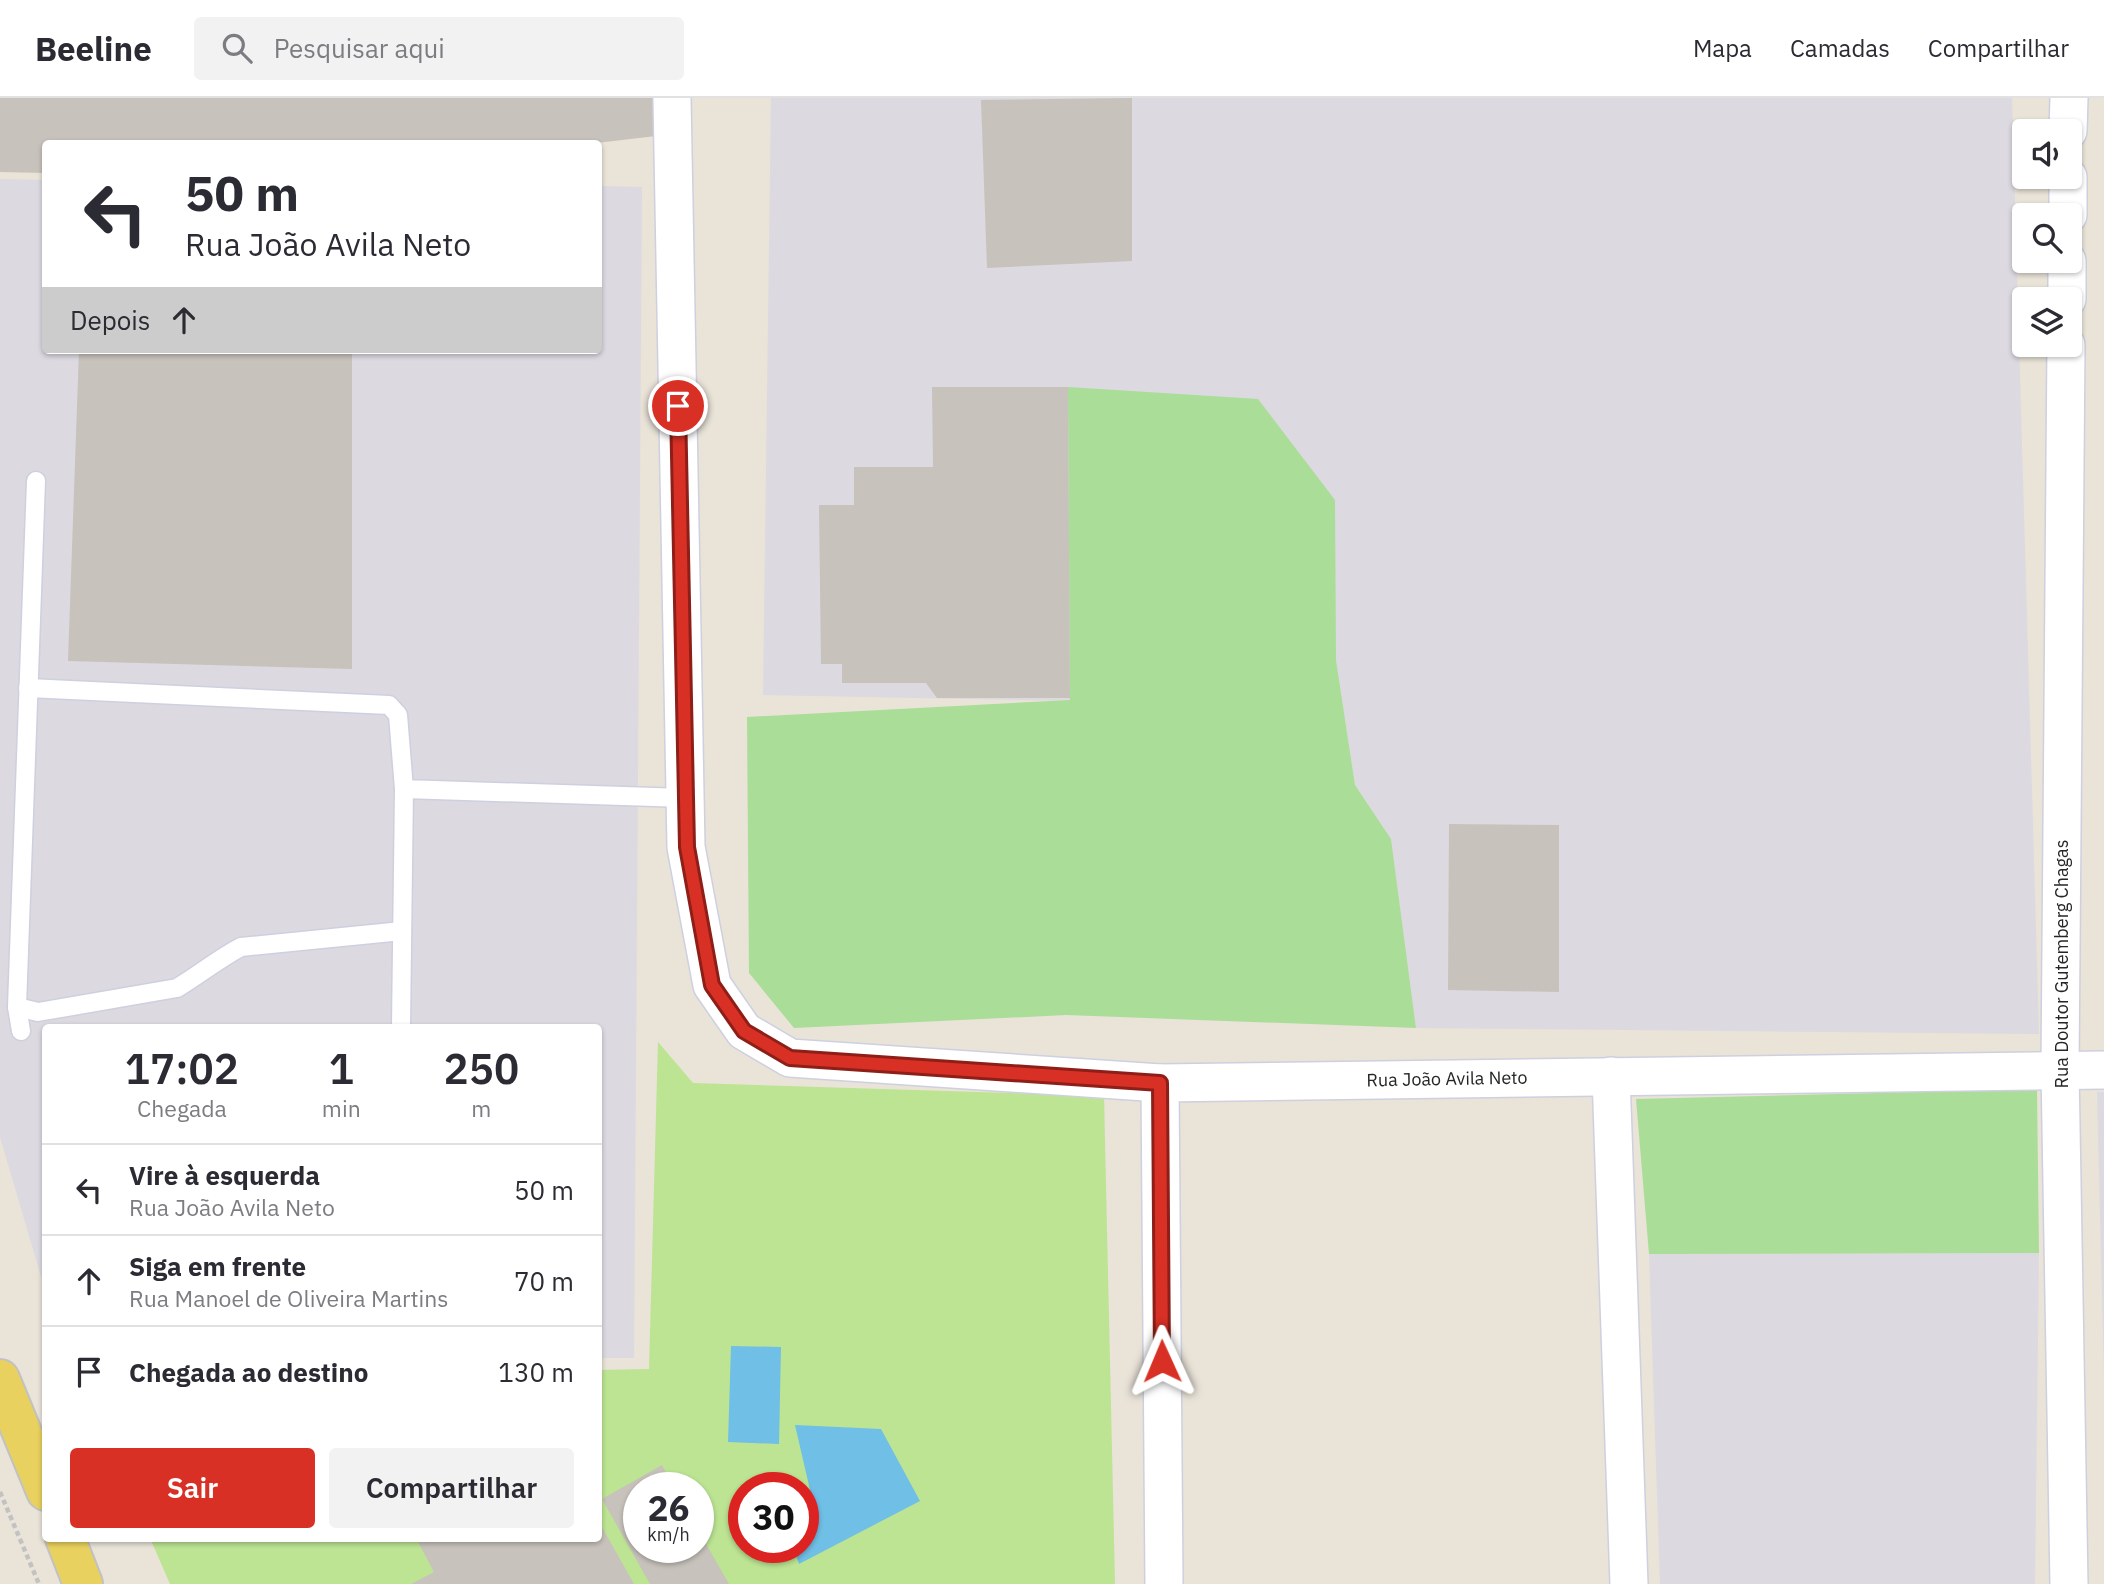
<!DOCTYPE html>
<html lang="pt">
<head>
<meta charset="utf-8">
<style>
	body { margin:0; font-family:"IBM Plex Sans",sans-serif; background:#f2f2f3; color:#2b2b33; height:100vh; display:flex; flex-direction:column; font-size:26px; white-space:nowrap }
	* { box-sizing:border-box; margin:0 }
	p { font-size:23px; color:#7c7c81 }
	.icon { flex:none; width:38px; height:38px; fill:none; stroke:currentColor; stroke-width:2; stroke-linecap:round; stroke-linejoin:round }
	.map { position:relative; flex:1; overflow:hidden }
	.drawer { position:absolute; left:42px; top:926px; width:560px; height:518px; display:flex; flex-direction:column; background:#fff; border-radius:7px; box-shadow:0 2px 5px #0004 }
	.drawer>* { flex:none }
	.guide { position:absolute; left:42px; top:42px; width:560px; height:214px; border-radius:7px; box-shadow:0 2px 5px #0004; background:#fff; color:#2b2b33; overflow:hidden }
	.buttons { position:absolute; left:2012px; top:21px; display:grid; gap:14px }
	.buttons a { display:grid; place-items:center; width:70px; height:70px; border-radius:7px; background:#fff; box-shadow:0 2px 5px #0004; font-size:35px }
	.speed { position:absolute; left:623px; top:1374px; display:flex; gap:14px; font-size:35px; font-weight:700; text-align:center }
	.speed>* { display:grid; place-content:center; width:91px; height:91px; border-radius:50%; background:#fff; box-shadow:0 2px 5px #0004; line-height:1 }
	.speed small { font-size:18px; font-weight:400 }
	.speed .limit { border:10px solid #d22; background:#fff; color:#111 }
	.pin { position:absolute; display:grid; place-items:center; width:60px; height:60px; color:#fff; margin:-30px; border:4px solid #fff; border-radius:50%; box-shadow:0 2px 7px #0007 }
	.me { position:absolute; width:77px; margin:-38px; rotate:359deg; stroke-linejoin:round; filter:drop-shadow(0 0 5px #0008) }
	.turn { display:flex; align-items:center; gap:24px; height:147px; padding:0 28px; font-size:32px }
	.turn .icon { width:91px; height:91px; stroke-width:2.5 }
	.turn b { display:block; font-size:49px; line-height:60px }
	.then { display:flex; align-items:center; height:66px; padding:0 28px; background:#0003; gap:14px; font-size:26px }
	.eta { display:flex; justify-content:space-evenly; align-items:center; height:119px; text-align:center }
	.eta b { font-size:42px; font-weight:600; line-height:49px }
	.primary-button { display:flex; gap:14px; margin-top:auto; padding:14px 28px }
	.primary-button a { flex:1; height:80px; border-radius:7px; background:#d93025; color:#fff; font-size:28px; font-weight:600; line-height:80px; text-align:center }
	.primary-button a+a { background:#f2f2f3; color:#2b2b33 }
	ul { padding:0; list-style:none }
	li { display:flex; align-items:center; gap:21px; height:91px; padding:0 28px; border-top:2px solid #e1e1e2 }
	li div { flex:1 }
	li b { display:block; font-size:26px }
	li em { font-style:normal }
	header { display:flex; align-items:center; gap:42px; box-sizing:border-box; height:98px; padding:0 35px; background:#fff; border-bottom:2px solid #e1e1e2 }
	header strong { font-size:33px }
	nav { display:flex; gap:38px; margin-inline-start:auto; font-size:24px }
	.search { width:490px; height:63px; background:#f2f2f3; display:flex; align-items:center; gap:18px; box-sizing:border-box; padding:0 24px; border-radius:7px; color:#7c7c81; font-size:26px }
	.map>svg:first-child { display:block }
</style>
</head>
<body>
<header>
<strong>Beeline</strong>
<div class="search"><svg class="icon" aria-label="search" viewBox="0 0 24 24"><circle cx="10" cy="10" r="6"/><path d="M15 15l6 6"/></svg>Pesquisar aqui</div>
<nav><a>Mapa</a><a>Camadas</a><a>Compartilhar</a></nav>
</header>
<div class="map">
<svg width="2104" height="1486" viewBox="0 0 2104 1486">
	<rect width="100%" height="100%" fill="#e9e3d8"/>
	<g fill="#dcd9e1">
		<polygon points="771,0 2012,0 2039,936 1416,930 1391,741 1355,687 1336,562 1070,600 1070,603 763,597"/>
		<polygon points="0,81 45,82 46,252 598,252 599,88 642,89 634,1260 599,1260 598,929 46,929 45,1192 0,1039"/>
		<polygon points="2097,994 2104,994 2104,1277"/>
		<polygon points="2039,1155 2035,1486 1660,1486 1649,1156"/>
	</g>
	<g fill="#aadd97">
		<polygon points="1068,289 1258,301 1335,402 1336,562 1355,687 1391,741 1416,930 1066,917 794,930 749,875 747,619 1070,602"/>
		<polygon points="2037,991 2039,1155 1649,1156 1636,1001"/>
	</g>
	<path fill="#bce492" fill-rule="evenodd" d="M 658,944 L 693,985 L 1104,998 L 1115,1486 L 170,1486 L 150,1440 L 598,1440 L 599,1272 L 649,1271 ZM 639,1390 L 698,1390 L 698,1449 L 639,1449 ZM 744,1390 L 803,1390 L 803,1449 L 744,1449 Z"/>
	<g fill="#6fbfe7">
		<polygon points="731,1248 781,1249 779,1346 728,1344"/>
		<polygon points="795,1327 881,1331 920,1403 799,1466 793,1449 803,1449 803,1398 810,1392"/>
	</g>
	<g fill="#c7c2bb">
		<polygon points="0,0 656,0 656,38 588,46 46,46 46,75 0,74"/>
		<polygon points="1132,0 1132,163 987,170 981,2"/>
		<polygon points="79,252 352,252 352,571 68,563"/>
		<polygon points="932,289 1068,289 1070,600 937,600 926,585 842,585 842,566 821,566 819,407 854,407 854,369 933,369"/>
		<polygon points="1449,726 1559,727 1559,894 1448,892"/>
		<polygon points="662,1367 674,1390 639,1390 639,1449 698,1449 698,1432 729,1486 650,1486 602,1401"/>
		<polygon points="598,1422 634,1486 411,1486 434,1474 416,1440 598,1440"/>
	</g>
	<g fill="none" stroke-linecap="round" stroke-linejoin="round">
		<g stroke="#ced0df" stroke-width="21">
			<g id="service">
				<polyline points="28,590 389,607 398,617 404,691 685,700"/>
				<path d="M 17,909 L 38,914 L 177,890 C 199,877 218,861 241,849 L 402,833"/>
				<polyline points="401,929 404,691"/>
				<polyline points="21,933 17,909 36,383"/>
			</g>
		</g>
		<g stroke="#ced0df" stroke-width="40">
			<g id="minor">
				<polyline points="672,0 686,749 712,887 744,933 790,960 1160,985 2104,972"/>
				<polyline points="2068,33 2069,0"/>
				<polyline points="2068,117 2068,79"/>
				<polyline points="2067,201 2067,163"/>
				<polyline points="2066,247 2060,971 2069,1486"/>
				<polyline points="1611,978 1629,1486"/>
				<polyline points="1160,985 1164,1486"/>
			</g>
		</g>
		<g stroke="#c2c2c2" stroke-width="42">
			<g id="primary">
				<polyline points="0,1281 46,1393"/>
				<polyline points="65,1440 83,1486"/>
			</g>
		</g>
		<polyline stroke="#c2c2c2" stroke-width="4.5" stroke-dasharray="5 3.5" stroke-linecap="butt" points="0,1394 39,1486"/>
		<use href="#service" stroke="#fff" stroke-width="18"/>
		<use href="#minor" stroke="#fff" stroke-width="37"/>
		<use href="#primary" stroke="#e8d15e" stroke-width="38"/>
	</g>
	<g fill="none" stroke-linecap="round" stroke-linejoin="round">
		<g stroke="#8d1f18" stroke-width="18">
			<polyline id="route" points="678,308 687,749 712,887 744,933 790,960 1160,985 1162,1263"/>
		</g>
		<use href="#route" stroke="#d93025" stroke-width="12"/>
	</g>
	<g text-anchor="middle" stroke-width="5" stroke-linejoin="round" paint-order="stroke">
		<g font-size="18" fill="#262626" stroke="#fff">
			<text transform="translate(2062 866) rotate(-90)" y="6">Rua Doutor Gutemberg Chagas</text>
			<text transform="translate(1447 981) rotate(-1)" y="6">Rua João Avila Neto</text>
		</g>
	</g>
</svg>
<div class="buttons">
<a><svg class="icon" aria-label="sound" viewBox="0 0 24 24"><path d="M4 9h4l5-4v14l-5-4H4zM17 9q2 3 0 6"/></svg></a>
<a><svg class="icon" aria-label="search" viewBox="0 0 24 24"><circle cx="10" cy="10" r="6"/><path d="M15 15l6 6"/></svg></a>
<a><svg class="icon" aria-label="layers" viewBox="0 0 24 24"><path d="M12 4l9 5-9 5-9-5zM3 14l9 5 9-5"/></svg></a>
</div>
<div class="speed"><div>26<small>km/h</small></div><div class="limit">30</div></div>
<div class="pin" style="left:678px;top:308px;background:#d93025"><svg class="icon" aria-label="arrive" viewBox="0 0 24 24"><path d="M6 21V4h12l-3 4 3 4H6"/></svg></div>
<svg class="me" style="left:1162px;top:1263px" viewBox="-20 -20 40 40"><path d="M0-17L14 15 0 8-14 15z" fill="#d93025" stroke="#fff" stroke-width="4"/></svg>
<div class="guide">
<div class="turn"><svg class="icon" aria-label="left" viewBox="0 0 24 24"><path d="M17 20v-9H6M10 6l-5 5 5 5"/></svg><div><b>50 m</b>Rua João Avila Neto</div></div>
<div class="then">Depois<svg class="icon" aria-label="ahead" viewBox="0 0 24 24"><path d="M12 20V5M6 11l6-6 6 6"/></svg></div>
</div>
<section class="drawer">
<div class="eta">
<div><b>17:02</b><p>Chegada</p></div>
<div><b>1</b><p>min</p></div>
<div><b>250</b><p>m</p></div>
</div>
<ul>
<li><svg class="icon" aria-label="left" viewBox="0 0 24 24"><path d="M17 20v-9H6M10 6l-5 5 5 5"/></svg><div><b>Vire à esquerda</b><p>Rua João Avila Neto</p></div><em>50 m</em></li>
<li><svg class="icon" aria-label="ahead" viewBox="0 0 24 24"><path d="M12 20V5M6 11l6-6 6 6"/></svg><div><b>Siga em frente</b><p>Rua Manoel de Oliveira Martins</p></div><em>70 m</em></li>
<li><svg class="icon" aria-label="arrive" viewBox="0 0 24 24"><path d="M6 21V4h12l-3 4 3 4H6"/></svg><div><b>Chegada ao destino</b></div><em>130 m</em></li>
</ul>
<div class="primary-button"><a>Sair</a><a>Compartilhar</a></div>
</section>
</div>
</body>
</html>
